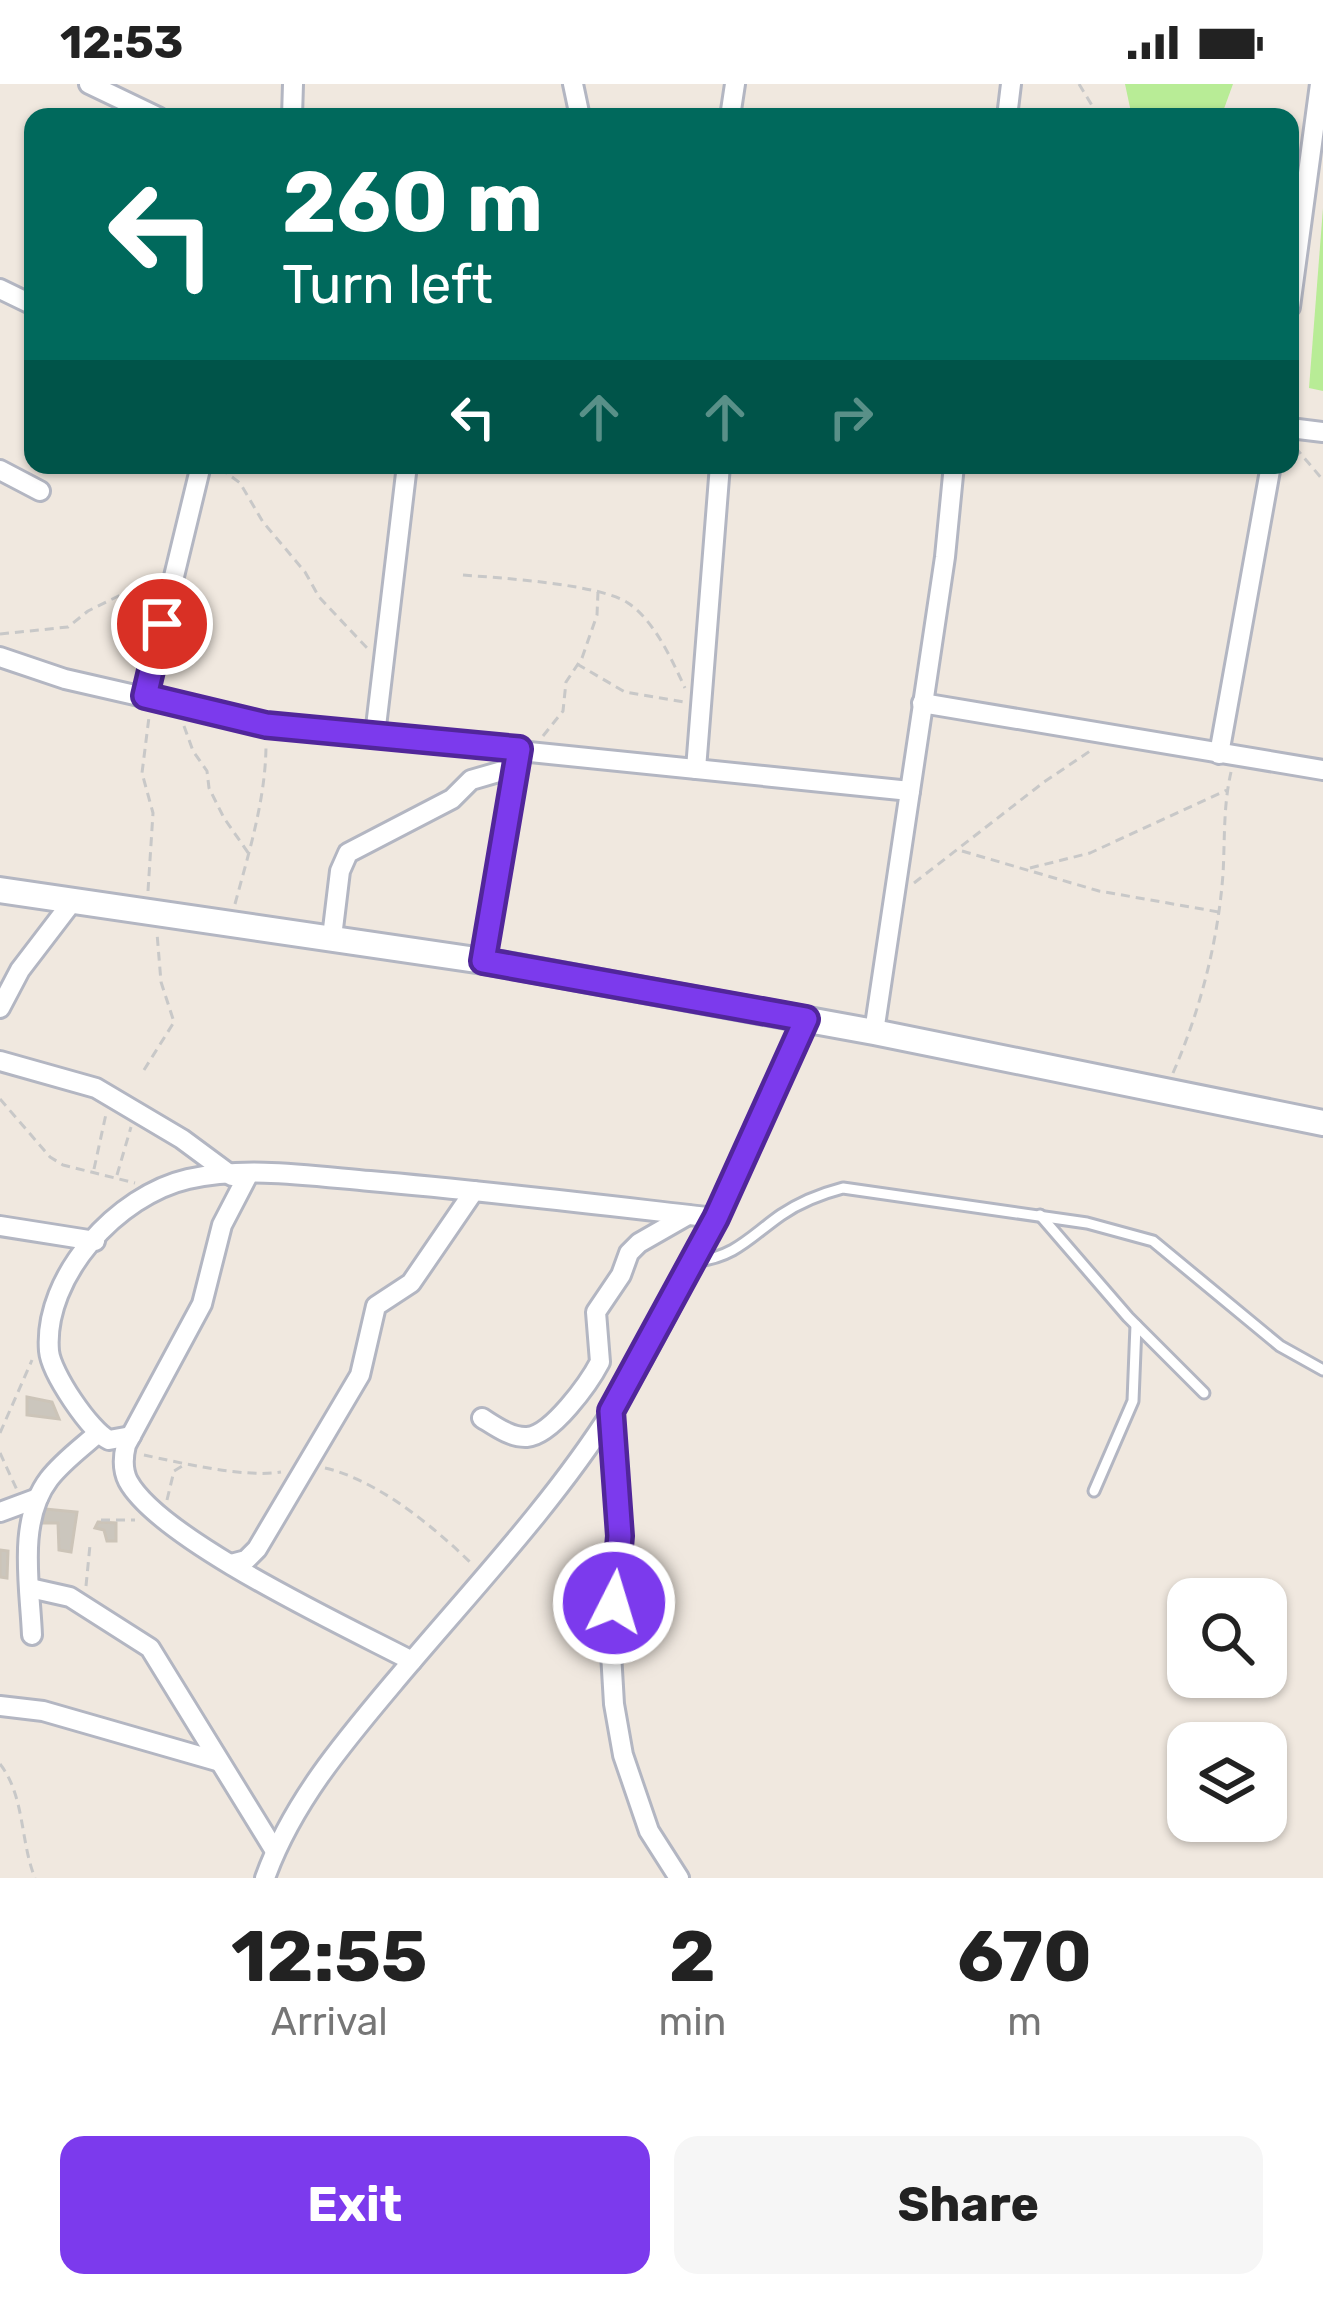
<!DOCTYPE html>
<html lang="en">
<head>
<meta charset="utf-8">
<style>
	body { margin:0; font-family:Rubik,sans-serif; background:#f6f6f6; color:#222; height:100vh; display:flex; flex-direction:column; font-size:45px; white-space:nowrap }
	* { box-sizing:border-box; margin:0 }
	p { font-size:39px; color:#767676 }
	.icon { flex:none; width:66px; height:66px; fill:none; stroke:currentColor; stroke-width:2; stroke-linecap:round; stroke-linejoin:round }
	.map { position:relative; height:1794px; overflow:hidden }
	.drawer { display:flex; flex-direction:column; background:#fff; flex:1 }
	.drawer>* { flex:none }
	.banner { position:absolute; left:24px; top:24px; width:1275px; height:366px; border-radius:24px; box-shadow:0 3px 9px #0004; background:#00695c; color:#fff; overflow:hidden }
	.tools { position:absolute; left:1167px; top:1494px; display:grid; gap:24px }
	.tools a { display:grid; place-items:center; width:120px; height:120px; border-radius:24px; background:#fff; box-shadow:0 3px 9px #0004; font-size:60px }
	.pin { position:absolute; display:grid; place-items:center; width:102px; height:102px; color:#fff; margin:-51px; border:6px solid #fff; border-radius:50%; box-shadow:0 3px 12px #0007 }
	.me { position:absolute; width:132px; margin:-66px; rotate:5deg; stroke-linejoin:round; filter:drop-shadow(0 0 9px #0008) }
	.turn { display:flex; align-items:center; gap:42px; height:252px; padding:0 60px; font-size:54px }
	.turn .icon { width:156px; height:156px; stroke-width:2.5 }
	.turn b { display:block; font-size:84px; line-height:102px }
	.lanes { display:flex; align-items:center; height:114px; padding:0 60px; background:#0003; justify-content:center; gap:60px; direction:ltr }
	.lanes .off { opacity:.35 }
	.eta { display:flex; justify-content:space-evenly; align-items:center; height:204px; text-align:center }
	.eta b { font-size:72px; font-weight:700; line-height:84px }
	.action { display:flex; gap:24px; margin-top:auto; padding:24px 60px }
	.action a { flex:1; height:138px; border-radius:24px; background:#7c3aed; color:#fff; font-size:48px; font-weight:700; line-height:138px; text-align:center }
	.action a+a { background:#f6f6f6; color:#222 }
	.status { display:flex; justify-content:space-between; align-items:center; height:84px; padding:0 60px; background:#fff; direction:ltr }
	.status svg { height:33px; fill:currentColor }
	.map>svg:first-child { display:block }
</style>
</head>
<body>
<div class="status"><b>12:53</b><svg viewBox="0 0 49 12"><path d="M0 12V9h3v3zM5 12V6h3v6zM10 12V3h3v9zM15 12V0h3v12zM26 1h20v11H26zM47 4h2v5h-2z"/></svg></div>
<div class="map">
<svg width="1323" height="1794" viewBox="0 0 1323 1794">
	<rect width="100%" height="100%" fill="#f0e8df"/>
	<g fill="#b8ec96">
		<polygon points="1125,0 1233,0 1221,33 1132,33"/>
		<polygon points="1323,124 1323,307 1309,304"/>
	</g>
	<g fill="#cbc6bd" stroke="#ccc4b8" stroke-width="3">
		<polygon points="27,1313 52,1318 59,1335 27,1331"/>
		<polygon points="45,1425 77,1428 71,1468 59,1466 58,1439 42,1439"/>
		<polygon points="98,1438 116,1439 116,1457 107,1457 104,1446 95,1444"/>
		<polygon points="0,1466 8,1467 7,1494 0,1493"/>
	</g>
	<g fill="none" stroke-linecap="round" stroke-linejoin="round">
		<g stroke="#b3b6c2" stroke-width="15">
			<g id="service">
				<polyline points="1040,1131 1128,1233 1204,1309"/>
				<path d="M 697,1177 C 735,1173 751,1152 781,1131 C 800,1118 820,1110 843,1104 L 1087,1139 L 1153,1157 L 1280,1262 L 1323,1286"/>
				<polyline points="1094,1407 1133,1317 1136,1241"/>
			</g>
		</g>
		<g stroke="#b3b6c2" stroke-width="24">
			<g id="minor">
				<polyline points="89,0 158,33"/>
				<polyline points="573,0 580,33"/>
				<polyline points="292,33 293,0"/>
				<polyline points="730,33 735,0"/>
				<polyline points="1007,33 1011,0"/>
				<polyline points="0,205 33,221"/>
				<polyline points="1290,223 1320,0"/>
				<polyline points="1290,344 1323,348"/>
				<polyline points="0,386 40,407"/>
				<polyline points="0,573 65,595 266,641 910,707"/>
				<polyline points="145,612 201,381"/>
				<polyline points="922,619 1323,686"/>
				<polyline points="375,651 407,381"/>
				<polyline points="1219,670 1271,381"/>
				<polyline points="696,685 720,381"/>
				<polyline points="332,853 340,787 348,769 452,715 471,696 516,683"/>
				<polyline points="483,877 517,675"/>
				<polyline points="0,924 20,886 72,818"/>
				<polyline points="874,948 945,473 954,381"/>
				<polyline points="0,977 96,1004 182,1055 232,1092"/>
				<path d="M 248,1091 L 222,1141 L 202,1220 L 126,1361 C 123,1373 122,1385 128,1397 C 160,1456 347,1543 412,1577"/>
				<polyline points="0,1142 95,1157"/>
				<polyline points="612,1327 620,1452 610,1552 614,1620 623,1671 649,1747 679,1794"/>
				<path d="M 482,1334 C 495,1342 511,1354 527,1353 C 552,1351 589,1299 600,1278 L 596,1228 L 621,1191 L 629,1169 L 639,1159 L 688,1131"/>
				<path d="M 131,1352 L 109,1356 C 90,1347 51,1289 49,1267 C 43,1192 118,1111 188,1095 C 246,1082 312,1092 370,1097 C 486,1107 601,1121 716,1134"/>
				<polyline points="0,1428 38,1414"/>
				<polyline points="231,1480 246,1476 257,1465 360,1291 376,1222 411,1199 474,1107"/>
				<polyline points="30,1504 70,1513 150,1564 275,1767"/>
				<path d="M 32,1551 C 30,1502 17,1437 49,1395 C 62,1378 81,1364 97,1350"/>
				<polyline points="0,1622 43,1627 217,1677"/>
				<path d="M 265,1794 C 293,1716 348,1653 401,1590 C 471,1507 554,1419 612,1327 C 689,1203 744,1066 806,935"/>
			</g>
		</g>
		<g stroke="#b3b6c2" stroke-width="30">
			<polyline id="tertiary" points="0,806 490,878 874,948 1323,1039"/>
		</g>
		<g stroke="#c8c8c8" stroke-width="3" stroke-dasharray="9 6" stroke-linecap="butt">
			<polyline points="1079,0 1099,33"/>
			<polyline points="1295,363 1323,396"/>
			<polyline points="220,384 240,399 263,438 305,488 319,513 368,565"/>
			<path d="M 463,491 C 501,494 600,500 628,519 C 654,536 672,576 685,604"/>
			<polyline points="0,550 68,543 88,527 153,495"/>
			<polyline points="577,580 625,608 684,618"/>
			<polyline points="184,642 193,667 207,687 209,704 224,734 249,770"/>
			<polyline points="543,652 563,627 566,598 582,574 597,531 598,508"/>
			<polyline points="962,767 1099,807 1219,828"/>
			<polyline points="1030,784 1090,769 1227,706"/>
			<polyline points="914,799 1044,698 1093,665"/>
			<polyline points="148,807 153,729 142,689 149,633"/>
			<path d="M 235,820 C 249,768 266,714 266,660"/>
			<polyline points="144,986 174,938 161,898 157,849"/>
			<path d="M 1173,989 C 1200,927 1218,858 1223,790 C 1225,756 1223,723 1231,688"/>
			<polyline points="0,1015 50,1073 63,1081 135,1099"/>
			<polyline points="94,1085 106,1030"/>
			<polyline points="117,1091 131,1043"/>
			<polyline points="0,1349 32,1276"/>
			<polyline points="0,1369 17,1406"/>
			<path d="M 144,1371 C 181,1379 245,1394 281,1388"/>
			<path d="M 325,1384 C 377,1396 433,1442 471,1479"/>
			<polyline points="167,1416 174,1387 187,1379"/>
			<polyline points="101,1436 135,1436"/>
			<polyline points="86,1502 90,1461"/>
			<path d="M 0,1680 C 25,1712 20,1757 35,1794"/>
		</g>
		<use href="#service" stroke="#fff" stroke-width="9"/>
		<use href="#minor" stroke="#fff" stroke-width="18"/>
		<use href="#tertiary" stroke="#fff" stroke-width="24"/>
	</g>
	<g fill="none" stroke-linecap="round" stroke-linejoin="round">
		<g stroke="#51269a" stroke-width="30">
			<polyline id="route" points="162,540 145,612 266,641 519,665 483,877 806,935 716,1134 611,1327 620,1452 614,1519"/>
		</g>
		<use href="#route" stroke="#7c3aed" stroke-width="21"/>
	</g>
</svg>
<div class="tools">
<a><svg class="icon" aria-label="search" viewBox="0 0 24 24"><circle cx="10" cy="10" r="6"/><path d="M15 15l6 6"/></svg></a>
<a><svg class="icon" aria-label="layers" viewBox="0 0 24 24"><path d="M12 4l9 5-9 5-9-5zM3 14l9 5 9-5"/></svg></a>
</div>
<div class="pin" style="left:162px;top:540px;background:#d93025"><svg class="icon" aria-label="arrive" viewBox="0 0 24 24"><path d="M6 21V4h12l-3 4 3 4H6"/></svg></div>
<svg class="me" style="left:614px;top:1519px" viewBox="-20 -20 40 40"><circle r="17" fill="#7c3aed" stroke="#fff" stroke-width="3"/><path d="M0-11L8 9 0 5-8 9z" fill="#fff"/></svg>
<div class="banner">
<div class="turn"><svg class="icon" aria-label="left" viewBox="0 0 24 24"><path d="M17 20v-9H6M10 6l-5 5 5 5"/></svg><div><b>260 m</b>Turn left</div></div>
<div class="lanes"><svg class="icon" aria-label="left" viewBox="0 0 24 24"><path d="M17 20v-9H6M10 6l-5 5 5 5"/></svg><svg class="icon off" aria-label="ahead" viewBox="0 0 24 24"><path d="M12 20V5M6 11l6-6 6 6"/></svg><svg class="icon off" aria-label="ahead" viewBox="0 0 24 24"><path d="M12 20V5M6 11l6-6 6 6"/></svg><svg class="icon off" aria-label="right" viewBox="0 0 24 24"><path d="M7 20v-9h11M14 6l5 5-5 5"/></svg></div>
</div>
</div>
<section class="drawer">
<div class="eta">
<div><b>12:55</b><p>Arrival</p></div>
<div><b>2</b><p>min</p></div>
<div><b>670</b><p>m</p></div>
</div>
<div class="action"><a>Exit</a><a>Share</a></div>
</section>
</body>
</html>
